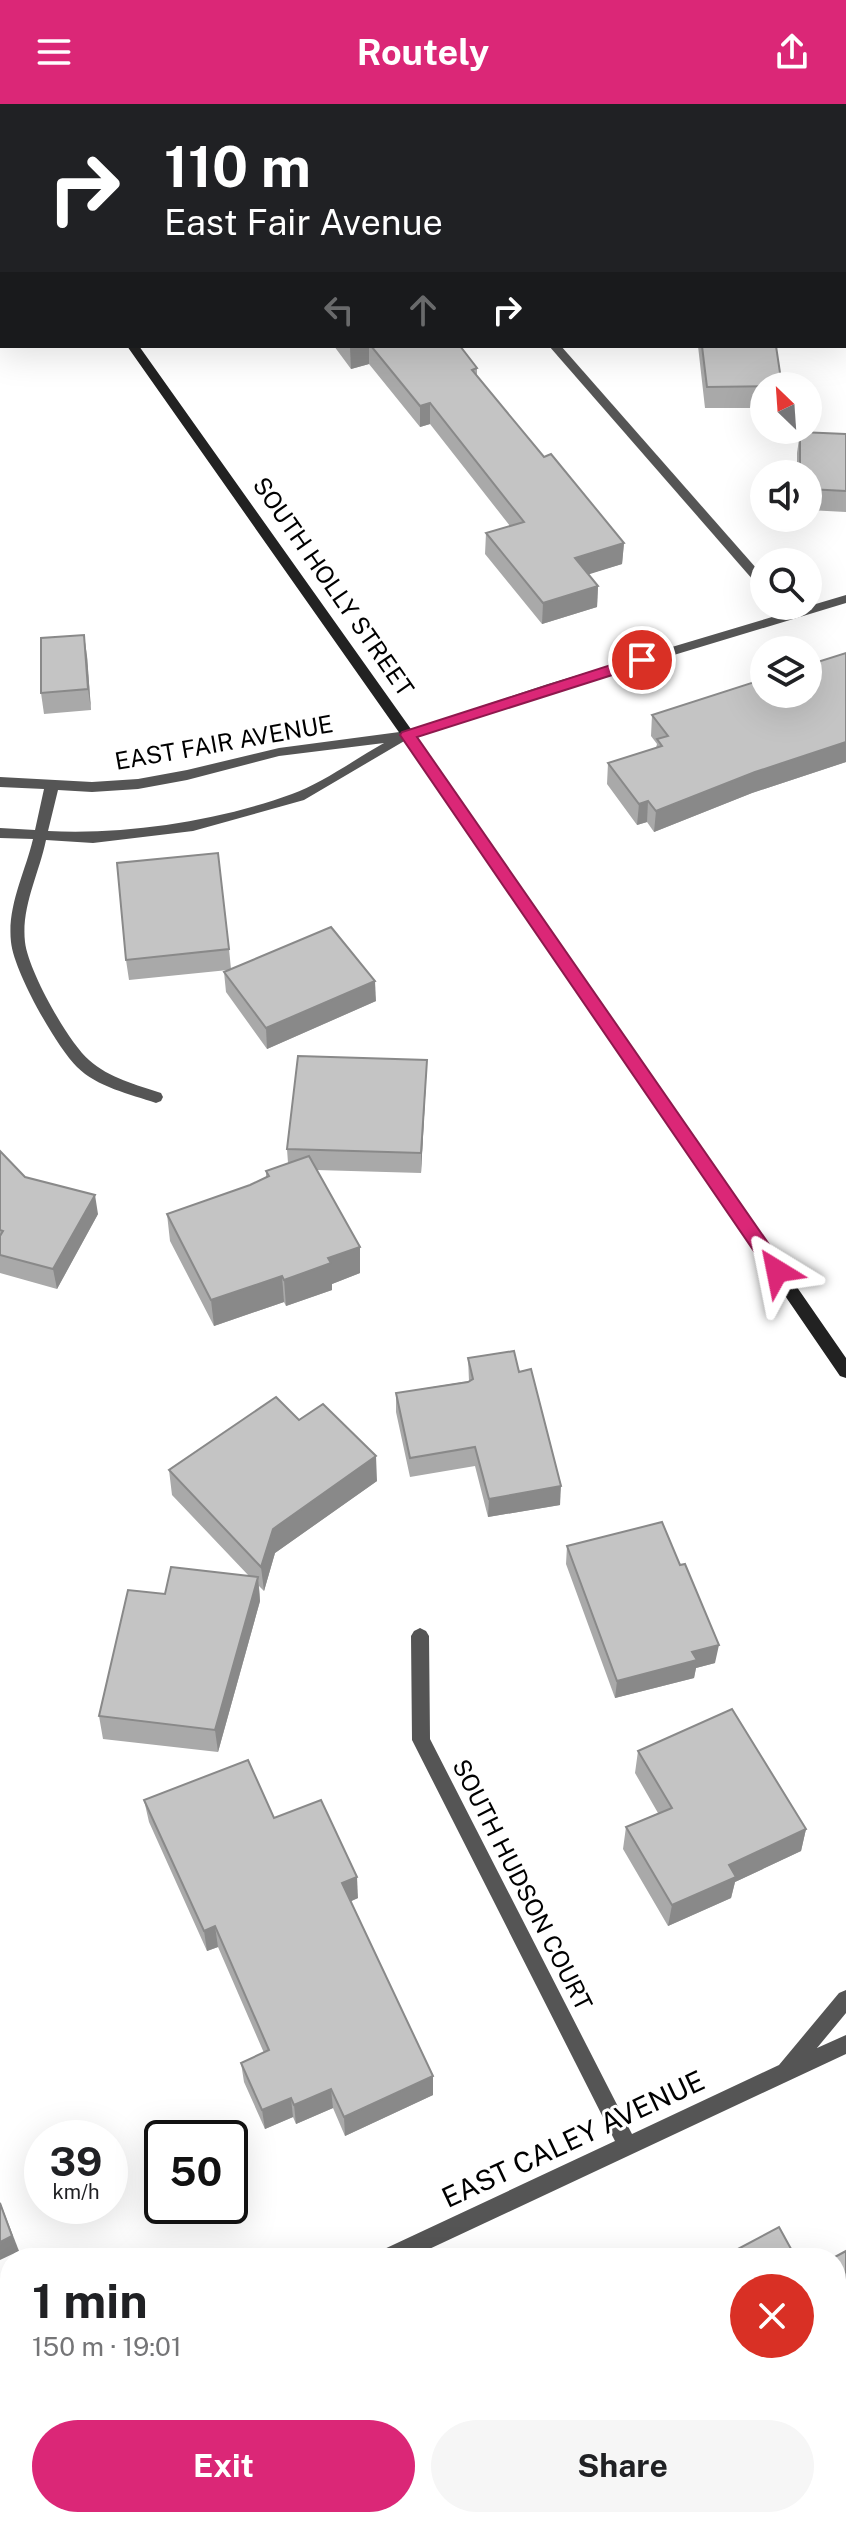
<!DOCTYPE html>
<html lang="en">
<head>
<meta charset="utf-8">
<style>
	body { margin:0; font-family:"Public Sans",sans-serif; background:#f6f6f6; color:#202124; height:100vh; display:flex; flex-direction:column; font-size:30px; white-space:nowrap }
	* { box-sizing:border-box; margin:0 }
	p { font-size:26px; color:#757577 }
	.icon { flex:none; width:44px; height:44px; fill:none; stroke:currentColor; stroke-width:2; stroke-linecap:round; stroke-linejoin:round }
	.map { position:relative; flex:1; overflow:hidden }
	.details { position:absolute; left:0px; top:2144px; width:846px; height:280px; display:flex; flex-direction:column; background:#fff; border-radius:32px 32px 0 0; box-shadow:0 8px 32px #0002 }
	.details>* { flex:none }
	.banner { position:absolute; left:0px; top:0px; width:846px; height:244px; box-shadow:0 8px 32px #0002; background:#202124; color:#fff; overflow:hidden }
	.needle { width:52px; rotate:335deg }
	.controls { position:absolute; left:750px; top:268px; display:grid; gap:16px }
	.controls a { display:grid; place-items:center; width:72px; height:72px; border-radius:50%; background:#fff; box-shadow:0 8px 32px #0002; font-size:40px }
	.speed { position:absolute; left:24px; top:2016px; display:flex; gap:16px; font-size:40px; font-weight:700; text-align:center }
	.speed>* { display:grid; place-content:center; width:104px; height:104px; border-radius:50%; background:#fff; box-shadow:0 8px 32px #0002; line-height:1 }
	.speed small { font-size:20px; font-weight:400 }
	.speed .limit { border:4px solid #111; border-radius:12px; background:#fff; color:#111 }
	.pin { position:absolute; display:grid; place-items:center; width:68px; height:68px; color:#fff; margin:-34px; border:4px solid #fff; border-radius:50%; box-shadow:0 2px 8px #0007 }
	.me { position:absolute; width:88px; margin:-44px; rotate:325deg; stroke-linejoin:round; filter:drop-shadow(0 0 6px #0008) }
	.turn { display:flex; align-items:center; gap:28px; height:168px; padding:0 32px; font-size:36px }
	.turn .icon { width:104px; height:104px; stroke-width:2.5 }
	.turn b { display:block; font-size:56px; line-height:68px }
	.lanes { display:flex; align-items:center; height:76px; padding:0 32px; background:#0003; justify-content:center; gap:40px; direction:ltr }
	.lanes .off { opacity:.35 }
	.round { display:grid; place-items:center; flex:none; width:84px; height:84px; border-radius:42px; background:#f6f6f6 }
	.head { display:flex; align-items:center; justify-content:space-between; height:136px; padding:0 32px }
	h1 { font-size:48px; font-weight:700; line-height:60px }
	.primary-button { display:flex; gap:16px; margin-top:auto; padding:16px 32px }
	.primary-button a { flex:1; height:92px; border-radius:48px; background:#db2777; color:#fff; font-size:32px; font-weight:700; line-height:92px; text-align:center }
	.primary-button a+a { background:#f6f6f6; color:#202124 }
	header { display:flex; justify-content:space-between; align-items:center; height:104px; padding:0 32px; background:#db2777; color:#fff; font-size:36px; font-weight:700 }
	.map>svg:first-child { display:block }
</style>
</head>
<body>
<header><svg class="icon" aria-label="menu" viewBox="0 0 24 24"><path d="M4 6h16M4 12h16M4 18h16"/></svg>Routely<svg class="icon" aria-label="share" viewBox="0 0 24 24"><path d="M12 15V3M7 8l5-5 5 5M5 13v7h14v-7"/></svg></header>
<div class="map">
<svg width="846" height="2424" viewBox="0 0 846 2424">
	<rect width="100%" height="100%" fill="#fff"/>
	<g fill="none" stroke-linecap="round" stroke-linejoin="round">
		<g fill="#555" fill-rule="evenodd">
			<polygon points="341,0 351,0 352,2 342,2"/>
			<rect x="0" y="7" width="2" height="6"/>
			<polygon points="549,242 561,242 764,473 764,485 760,484"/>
			<path d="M 846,491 L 846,499 L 558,586 L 406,636 L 304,696 L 193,727 L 93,739 L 46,736 C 39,770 21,803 25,838 C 28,866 68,938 89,956 C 109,974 137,981 161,989 L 163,993 L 161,997 L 156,999 C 130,990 97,983 77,963 C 56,942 14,868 11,838 C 7,802 25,769 33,735 L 0,734 L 0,724 L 35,726 L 44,685 L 0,683 L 0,673 L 92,678 L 138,675 L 187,666 L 279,644 L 407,627 L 548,580 ZM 384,639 C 357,654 321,680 292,690 C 218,717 127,731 48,727 L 58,686 L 92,688 L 138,685 L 187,676 L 279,652 Z"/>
			<polygon points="420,1524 426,1527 429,1532 430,1635 632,2030 779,1961 839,1889 846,1886 846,1909 817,1944 846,1931 846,1950 410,2154 377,2154 380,2147 615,2037 412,1636 411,1532 414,1527"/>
			<polygon points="10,2321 10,2343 0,2348 0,2326"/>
		</g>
		<g fill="#222" fill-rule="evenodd">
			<rect x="0" y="50" width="2" height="9"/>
			<polygon points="127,242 139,242 413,628 846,1254 846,1274 840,1272 403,634"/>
		</g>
	</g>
	<g fill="#a9a9a9">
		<polygon points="439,0 846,0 846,27 844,27 844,2 439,2"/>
		<polygon points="846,164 846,227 844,226 844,165"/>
		<polygon points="334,242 460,242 477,264 477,272 544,353 624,439 622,460 588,470 598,482 597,503 542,520 485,450 486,429 510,422 430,320 420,323 369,260 351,265"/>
		<polygon points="698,242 776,242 764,282 764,304 705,304"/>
		<polygon points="800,328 846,330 846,408 808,406 808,370 797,370 797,349"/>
		<polygon points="846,549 846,658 752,689 654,728 647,718 637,721 607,680 608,659 656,644 657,640 651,632 652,611"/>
		<polygon points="87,552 91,606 44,610 41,589"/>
		<polygon points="229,845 231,865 376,897 267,945 226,888 224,868 228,866 129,876 126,856"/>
		<polygon points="427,956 421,1069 316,1066 360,1169 332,1180 332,1186 286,1202 284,1198 214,1222 170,1137 167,1110 250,1081 266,1074 266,1067 288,1059 287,1045"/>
		<polygon points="0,1047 25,1073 98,1110 57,1185 0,1169"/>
		<polygon points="468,1254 519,1268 560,1401 488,1413 475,1362 410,1373 396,1308 396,1289 469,1277"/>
		<polygon points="299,1316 377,1377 275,1449 264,1487 259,1482 260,1497 218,1648 103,1635 99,1612 165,1490 249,1472 172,1391 169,1366"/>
		<polygon points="567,1442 715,1559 696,1564 694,1574 615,1594 566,1460"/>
		<polygon points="638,1647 806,1725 801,1747 735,1778 731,1794 668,1822 623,1745 626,1723 658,1709 635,1669"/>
		<polygon points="144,1696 274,1714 358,1794 351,1797 433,1991 345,2032 333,2004 296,2020 293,2013 265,2025 244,1978 241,1959 264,1949 218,1843 207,1847 149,1718"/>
		<polygon points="567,2414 622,2414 602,2424 571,2424"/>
	</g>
	<g fill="#898989">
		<polygon points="358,242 369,242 369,260 351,265 350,244"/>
		<polygon points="430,299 430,320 420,323 420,302"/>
		<polygon points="624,439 622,460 574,475 575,454"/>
		<polygon points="598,482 597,503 542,520 543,499"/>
		<polygon points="84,531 87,552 91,606 88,585"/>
		<polygon points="846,638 846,658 752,689 654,728 656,707 755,668"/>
		<polygon points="648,697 647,718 637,721 639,700"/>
		<polygon points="375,877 376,897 267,945 266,924"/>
		<polygon points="427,956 426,976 421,1069 421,1049"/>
		<polygon points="95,1091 98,1110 57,1185 53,1165"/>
		<polygon points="360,1143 360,1169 332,1180 332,1186 286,1202 284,1176 328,1154"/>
		<polygon points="282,1172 284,1198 214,1222 211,1196"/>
		<polygon points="376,1352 377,1377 275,1449 264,1487 261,1463 273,1425"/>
		<polygon points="561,1382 560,1401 488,1413 489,1395"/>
		<polygon points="258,1473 260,1497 218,1648 215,1626"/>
		<polygon points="719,1541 715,1559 696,1564 694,1574 615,1594 617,1577 692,1548"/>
		<polygon points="806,1725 801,1747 735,1778 731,1794 668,1822 672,1801 729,1761"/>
		<polygon points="357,1773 358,1794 343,1801 342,1779"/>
		<polygon points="215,1822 218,1843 207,1847 204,1827"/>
		<polygon points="433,1972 433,1991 345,2032 344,2013"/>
		<polygon points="331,1985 333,2004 296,2020 294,2001"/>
		<polygon points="291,1994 293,2013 265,2025 262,2006"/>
		<polygon points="0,2098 19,2147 0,2156"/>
		<polygon points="846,2256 846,2267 836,2273 836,2261"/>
		<polygon points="846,2318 845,2329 836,2334 836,2324"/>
		<polygon points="490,2414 514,2414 494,2424 470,2424"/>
		<polygon points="599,2414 622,2414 602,2424 579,2424"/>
	</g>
	<g fill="#c4c4c4" stroke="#898989" stroke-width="2">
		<polygon points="183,0 253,0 255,2 184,2"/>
		<polygon points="456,0 846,0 846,6 844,6 844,2 458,2"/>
		<polygon points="846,164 846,204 844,203 844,165"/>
		<polygon points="371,242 460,242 477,264 472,266 544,353 551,350 624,439 575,454 598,482 543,499 486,429 524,418 430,299 420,302"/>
		<polygon points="702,242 776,242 782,282 707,283"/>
		<polygon points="800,328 846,330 846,387 808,385 808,370 800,370"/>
		<polygon points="84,531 88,585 41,589 41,534"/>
		<polygon points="846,549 846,638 755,668 656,707 648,697 639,700 608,659 662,642 657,635 668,632 652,611 764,575 764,590 808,590 808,561"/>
		<polygon points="218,749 229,845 126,856 117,759"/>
		<polygon points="331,823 375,877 266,924 224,868"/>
		<polygon points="298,952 427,956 421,1049 287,1045"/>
		<polygon points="0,1047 25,1073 95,1091 53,1165 0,1151 0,1132 3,1127 0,1126"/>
		<polygon points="309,1052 360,1143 328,1154 331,1159 284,1176 282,1172 211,1196 167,1110 250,1081 269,1072 266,1067"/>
		<polygon points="514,1247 519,1268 531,1265 561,1382 489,1395 475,1343 410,1354 396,1289 468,1278 473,1275 468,1254"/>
		<polygon points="276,1293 299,1316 323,1300 376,1352 273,1425 261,1463 169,1366"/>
		<polygon points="662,1418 680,1461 685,1460 719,1541 692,1548 697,1556 617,1577 567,1442"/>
		<polygon points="171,1463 258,1473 215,1626 99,1612 128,1486 165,1490"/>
		<polygon points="732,1605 806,1725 729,1761 736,1773 672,1801 626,1723 672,1704 638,1647"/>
		<polygon points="248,1656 274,1714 321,1696 357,1773 342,1779 433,1972 344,2013 331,1985 294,2001 291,1994 262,2006 241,1959 269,1946 215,1822 204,1827 144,1696"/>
		<polygon points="0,2099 12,2132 0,2138"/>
		<polygon points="779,2123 796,2154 721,2154"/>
		<polygon points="846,2147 846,2256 836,2261 836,2154 833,2154"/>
		<polygon points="836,2285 846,2303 846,2318 836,2324"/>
		<polygon points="165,2414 175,2414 179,2424 145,2424"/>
		<polygon points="294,2414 490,2414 470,2424 274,2424"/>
		<polygon points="575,2414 599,2414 579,2424"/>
	</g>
	<polygon fill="#db2777" stroke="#8e194d" stroke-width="2" points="642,551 647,553 647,560 417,633 784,1162 786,1167 777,1174 771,1172 400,631 402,628"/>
	<g text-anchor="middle" stroke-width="6" stroke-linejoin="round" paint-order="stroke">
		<g font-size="24" fill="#000" stroke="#fff">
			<text transform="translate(333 483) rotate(55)" y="8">SOUTH HOLLY STREET</text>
			<text transform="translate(224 639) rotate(-10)" y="8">EAST FAIR AVENUE</text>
			<text transform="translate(522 1781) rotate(63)" y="8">SOUTH HUDSON COURT</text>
		</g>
		<g font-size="28" fill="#000" stroke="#fff">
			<text transform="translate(573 2035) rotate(-25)" y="10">EAST CALEY AVENUE</text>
		</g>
	</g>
</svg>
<div class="controls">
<a><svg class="needle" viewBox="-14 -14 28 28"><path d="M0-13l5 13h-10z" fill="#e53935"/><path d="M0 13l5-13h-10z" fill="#757577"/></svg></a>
<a><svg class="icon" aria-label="sound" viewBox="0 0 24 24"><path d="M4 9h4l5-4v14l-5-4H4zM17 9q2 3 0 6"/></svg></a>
<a><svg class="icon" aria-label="search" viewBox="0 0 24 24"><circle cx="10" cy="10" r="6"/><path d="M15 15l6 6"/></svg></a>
<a><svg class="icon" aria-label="layers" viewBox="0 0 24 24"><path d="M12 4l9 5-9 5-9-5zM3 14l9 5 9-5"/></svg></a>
</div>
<div class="speed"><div>39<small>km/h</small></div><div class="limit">50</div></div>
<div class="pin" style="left:642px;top:556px;background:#d93025"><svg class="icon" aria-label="arrive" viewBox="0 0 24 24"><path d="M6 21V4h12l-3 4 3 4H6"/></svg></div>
<svg class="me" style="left:777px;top:1167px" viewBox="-20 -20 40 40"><path d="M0-17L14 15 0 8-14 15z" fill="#db2777" stroke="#fff" stroke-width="4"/></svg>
<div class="banner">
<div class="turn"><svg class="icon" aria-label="right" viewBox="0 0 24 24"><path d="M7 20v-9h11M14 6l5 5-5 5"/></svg><div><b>110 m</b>East Fair Avenue</div></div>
<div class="lanes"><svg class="icon off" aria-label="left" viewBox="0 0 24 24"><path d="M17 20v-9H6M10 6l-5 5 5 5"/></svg><svg class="icon off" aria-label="ahead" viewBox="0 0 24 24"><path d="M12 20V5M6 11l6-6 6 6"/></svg><svg class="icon" aria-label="right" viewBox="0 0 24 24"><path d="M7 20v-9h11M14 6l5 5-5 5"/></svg></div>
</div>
<section class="details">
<div class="head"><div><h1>1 min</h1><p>150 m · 19:01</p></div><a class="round" style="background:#d93025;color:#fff"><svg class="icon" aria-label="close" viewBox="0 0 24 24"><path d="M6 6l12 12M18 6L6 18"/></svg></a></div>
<div class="primary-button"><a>Exit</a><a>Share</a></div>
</section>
</div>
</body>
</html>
